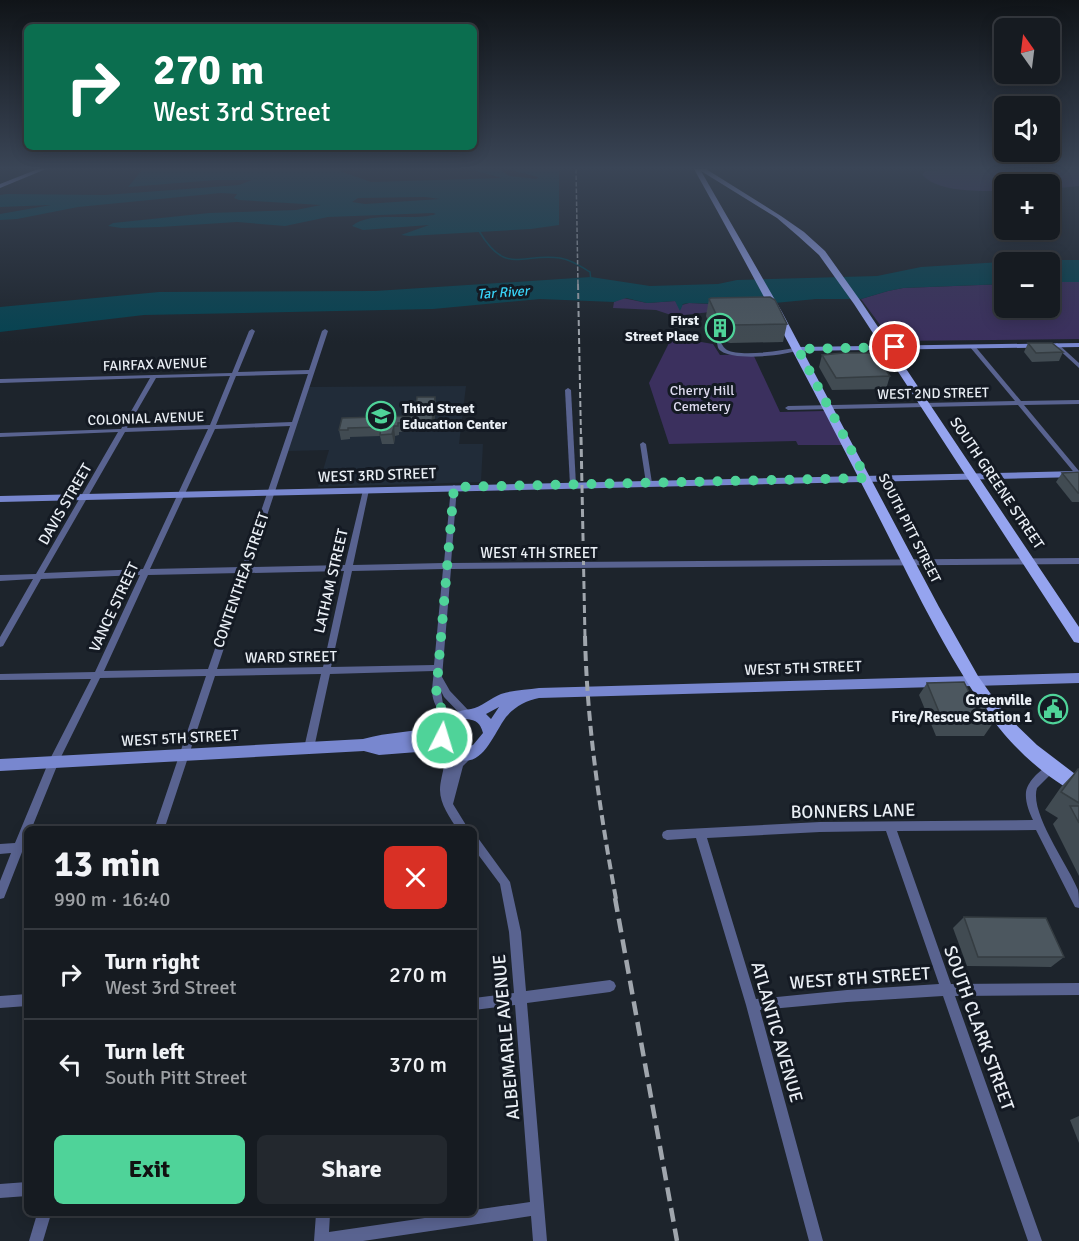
<!DOCTYPE html>
<html lang="en">
<head>
<meta charset="utf-8">
<style>
	body { margin:0; font-family:Signika,sans-serif; background:#23282e; color:#f1f3f6; height:100vh; display:flex; flex-direction:column; font-size:22px; white-space:nowrap }
	* { box-sizing:border-box; margin:0 }
	p { font-size:20px; color:#9ea1a5 }
	.icon { flex:none; width:33px; height:33px; fill:none; stroke:currentColor; stroke-width:2; stroke-linecap:round; stroke-linejoin:round }
	.map { position:relative; flex:1; overflow:hidden }
	.sheet { position:absolute; left:24px; top:826px; width:453px; height:390px; display:flex; flex-direction:column; background:#161b21; border-radius:9px; box-shadow:0 3px 15px #0003,0 0 0 2px #35393f }
	.sheet>* { flex:none }
	.banner { position:absolute; left:24px; top:24px; width:453px; height:126px; border-radius:9px; box-shadow:0 3px 15px #0003,0 0 0 2px #35393f; background:#0b6e4f; color:#fff; overflow:hidden }
	.needle { width:39px; rotate:346deg }
	.buttons { position:absolute; left:994px; top:18px; display:grid; gap:12px }
	.buttons a { display:grid; place-items:center; width:66px; height:66px; border-radius:9px; background:#161b21; box-shadow:0 3px 15px #0003,0 0 0 2px #35393f; font-size:30px }
	.pin { position:absolute; display:grid; place-items:center; width:51px; height:51px; color:#fff; margin:-26px; border:3px solid #fff; border-radius:50%; box-shadow:0 2px 6px #0007 }
	.me { position:absolute; width:66px; margin:-33px; rotate:5deg; stroke-linejoin:round; filter:drop-shadow(0 0 4px #0008) }
	.turn { display:flex; align-items:center; gap:21px; height:126px; padding:0 30px; font-size:27px }
	.turn .icon { width:78px; height:78px; stroke-width:2.5 }
	.turn b { display:block; font-size:42px; line-height:51px }
	.round { display:grid; place-items:center; flex:none; width:63px; height:63px; border-radius:9px; background:#23282e }
	.headline { display:flex; align-items:center; justify-content:space-between; height:102px; padding:0 30px }
	h1 { font-size:36px; font-weight:800; line-height:45px }
	.button { display:flex; gap:12px; margin-top:auto; padding:12px 30px }
	.button a { flex:1; height:69px; border-radius:9px; background:#4fd399; color:#111; font-size:24px; font-weight:800; line-height:69px; text-align:center }
	.button a+a { background:#23282e; color:#f1f3f6 }
	ul { padding:0; list-style:none }
	li { display:flex; align-items:center; gap:18px; height:90px; padding:0 30px; border-top:2px solid #35393f }
	li div { flex:1 }
	li b { display:block; font-size:22px }
	li em { font-style:normal }
	.map>svg:first-child { display:block }
</style>
</head>
<body>
<div class="map">
<svg width="1079" height="1241" viewBox="0 0 1079 1241">
	<rect width="100%" height="100%" fill="#1d242c"/>
	<polygon fill="#212c39" points="466,386 459,444 483,444 481,482 318,487 329,450 288,451 308,387"/>
	<g fill="#3b305e">
		<path d="M 958,169 L 1079,169 L 1079,186 L 1050,189 L 1050,184 L 1005,184 L 1005,191 C 983,191 936,193 922,174 L 926,171 Z"/>
		<polygon points="1050,282 1079,282 1079,339 892,341 861,299 888,291 903,288 1005,284 1005,308 1050,308"/>
		<polygon points="623,298 647,303 675,301 682,305 689,303 733,305 710,312 684,315 671,315 656,310 613,308 614,302"/>
		<polygon points="672,337 713,344 720,355 753,354 780,412 824,411 843,445 798,445 796,441 669,444 649,383"/>
	</g>
	<g fill="#054351" fill-rule="evenodd">
		<path d="M 143,169 L 346,169 L 340,171 L 371,182 L 502,178 L 469,169 L 500,169 L 509,176 L 537,179 L 538,177 L 507,169 L 559,169 L 559,225 L 531,229 L 409,236 L 401,235 L 429,225 L 363,230 L 352,226 C 370,210 413,222 436,214 L 433,213 L 328,217 L 285,226 L 237,222 L 160,227 L 121,228 L 108,226 L 113,223 L 209,213 L 296,210 L 321,205 L 239,200 L 234,198 L 237,194 L 221,193 L 78,207 L 17,219 L 0,220 L 0,214 L 51,205 L 0,207 L 0,195 L 7,194 L 105,195 L 239,185 L 252,180 L 216,180 L 128,187 ZM 425,197 L 440,199 L 365,204 L 352,202 L 358,198 Z"/>
		<polygon points="1035,260 1079,260 1079,282 1050,282 1050,262 1005,262 1005,284 903,288 888,291 861,299 816,299 754,305 689,303 683,304 680,311 675,301 647,303 626,298 614,302 540,299 433,309 144,315 0,332 0,307 159,292 375,291 591,277 650,286 718,284 737,280 877,276 921,267"/>
	</g>
	<g fill="none" stroke-linecap="round" stroke-linejoin="round">
		<path stroke="#054351" stroke-width="1.5" d="M 479,231 C 506,276 520,253 560,258 C 572,260 580,266 590,272 L 591,281"/>
		<g fill="#596390" fill-rule="evenodd">
			<path d="M 252,329 L 255,331 L 238,372 L 309,370 L 322,331 L 325,329 L 328,331 L 250,567 L 345,565 L 363,490 L 366,488 L 369,490 L 353,565 L 444,563 L 451,487 L 454,485 L 457,487 L 451,563 L 1079,558 L 1079,564 L 451,569 L 442,677 L 450,691 L 469,711 L 471,714 L 469,717 L 466,718 L 463,717 L 444,697 L 441,691 L 443,704 L 455,719 L 453,722 C 447,722 446,720 442,715 C 429,699 432,690 434,671 L 330,674 L 314,748 L 312,751 L 309,752 L 306,751 L 304,748 L 321,674 L 215,676 L 164,830 L 154,830 L 206,676 L 100,678 L 59,761 L 31,830 L 27,830 L 27,852 L 22,852 L 4,898 L 0,899 L 0,881 L 11,853 L 0,854 L 0,844 L 15,843 L 49,761 L 91,679 L 0,680 L 0,674 L 95,672 L 140,575 L 41,579 L 3,646 L 0,647 L 0,637 L 33,579 L 0,581 L 0,575 L 36,574 L 118,432 L 0,437 L 0,433 L 121,429 L 150,378 L 0,383 L 0,379 L 232,373 L 249,331 ZM 308,374 L 292,422 L 216,425 L 236,376 ZM 230,376 L 210,425 L 127,428 L 156,378 ZM 290,426 L 242,567 L 150,569 L 215,429 ZM 208,429 L 143,569 L 44,573 L 125,432 ZM 443,569 L 434,665 L 331,667 L 352,571 ZM 344,571 L 323,667 L 217,669 L 249,573 ZM 241,573 L 208,669 L 104,671 L 148,575 Z"/>
			<path d="M 717,343 L 721,343 C 723,346 724,348 727,350 C 740,357 783,351 798,347 L 801,349 C 787,356 734,361 721,351 C 717,348 718,346 717,343 Z"/>
			<polygon points="1057,343 1079,363 1079,368 1055,346 1054,345"/>
			<polygon points="970,345 974,345 1021,401 1079,400 1079,404 1024,405 1079,471 1079,477 1077,476 1018,405 788,410 785,408 788,406 1015,401 970,347"/>
			<polygon points="568,388 571,390 576,485 573,487 570,485 565,390"/>
			<polygon points="643,442 646,444 652,483 649,485 646,483 640,444"/>
			<path d="M 449,745 L 452,746 L 454,754 L 453,767 C 456,759 466,748 474,750 L 476,753 L 463,766 L 453,804 L 469,830 L 458,830 C 450,818 440,804 440,790 C 440,782 443,773 444,765 C 445,759 444,752 446,746 Z"/>
			<path d="M 1052,764 L 1055,765 L 1057,768 L 1037,788 C 1029,813 1069,866 1078,890 C 1079,895 1079,903 1079,908 L 1075,907 L 1036,830 L 897,831 L 951,984 L 1079,983 L 1079,995 L 955,996 L 1042,1241 L 1028,1241 L 943,996 L 847,1002 L 760,1010 L 823,1241 L 809,1241 L 746,1005 L 696,838 L 667,840 L 663,838 L 662,835 L 663,832 L 667,830 L 820,822 L 1033,820 C 1029,812 1025,801 1026,792 C 1028,780 1042,768 1052,764 ZM 886,831 L 939,984 L 847,990 L 756,999 L 707,838 L 820,832 Z"/>
			<polygon points="325,825 347,825 351,827 352,830 320,830 321,827"/>
			<polygon points="474,836 478,838 510,882 521,932 526,991 610,980 614,982 616,986 614,990 610,992 527,1003 547,1241 533,1241 531,1216 363,1241 314,1241 316,1214 330,1214 329,1232 452,1214 474,1214 474,1210 530,1202 515,1005 474,1010 474,998 514,993 509,932 500,884 474,849"/>
			<polygon points="27,994 27,1006 0,1008 0,996"/>
			<polygon points="27,1182 27,1196 0,1198 0,1184"/>
			<polygon points="37,1214 51,1214 43,1241 29,1241"/>
		</g>
		<g fill="#7887cf" fill-rule="evenodd">
			<polygon points="1079,343 1079,347 798,351 794,349 798,347"/>
			<polygon points="1079,471 1079,477 0,502 0,496"/>
			<path d="M 1079,673 L 1079,683 L 539,698 C 527,700 514,707 506,717 C 490,739 479,780 443,750 L 379,755 L 364,751 L 0,771 L 0,759 L 363,739 C 388,732 414,732 439,726 C 446,714 458,711 471,709 C 481,707 491,698 501,694 C 513,690 527,690 539,688 ZM 499,707 L 491,719 L 486,714 ZM 466,719 C 477,720 480,723 483,733 L 473,745 L 463,748 L 450,739 L 449,734 L 460,722 Z"/>
		</g>
		<g fill="#95a4ef" fill-rule="evenodd">
			<polygon points="38,169 46,169 0,188 0,184"/>
			<path d="M 694,169 L 706,169 L 781,216 L 804,232 L 825,251 L 862,303 L 1079,627 L 1079,643 L 1074,642 L 854,304 L 819,255 L 798,236 L 777,218 L 701,171 L 782,312 L 939,607 L 978,676 L 1005,714 L 1037,745 L 1079,777 L 1079,793 C 1050,783 1011,745 993,720 C 943,652 908,573 869,498 C 812,387 755,278 694,169 Z"/>
		</g>
		<polyline stroke="#a0a6ad" stroke-width="1.5" stroke-dasharray="4.5 2" stroke-linecap="butt" points="576,169 578,286"/>
		<polyline stroke="#a0a6ad" stroke-width="2" stroke-dasharray="6 3" stroke-linecap="butt" points="578,284 581,438"/>
		<polyline stroke="#a0a6ad" stroke-width="3" stroke-dasharray="8 4" stroke-linecap="butt" points="581,437 585,638"/>
		<path stroke="#a0a6ad" stroke-width="4" stroke-dasharray="10 5" stroke-linecap="butt" d="M 585,636 C 587,726 600,812 616,899"/>
		<polyline stroke="#a0a6ad" stroke-width="4.5" stroke-dasharray="14 7" stroke-linecap="butt" points="615,898 677,1241"/>
	</g>
	<g fill="#414b52">
		<polygon points="709,299 787,324 783,342 730,343 718,339 715,332 713,332 706,316"/>
		<polygon points="1028,343 1063,352 1059,361 1032,362 1024,352"/>
		<polygon points="822,355 890,376 886,389 832,390 819,367"/>
		<polygon points="435,397 436,406 433,431 399,432 399,435 395,436 394,444 382,444 380,436 350,437 350,439 341,440 339,430 342,418 415,416"/>
		<polygon points="1079,472 1079,502 1072,502 1056,482 1062,473"/>
		<polygon points="927,683 993,723 984,736 936,736 919,695"/>
		<polygon points="1078,769 1079,769 1079,876 1053,824 1058,818 1045,810 1061,787"/>
		<polygon points="964,917 1064,957 1051,967 967,966 953,928"/>
		<polygon points="1079,1116 1079,1143 1070,1120"/>
	</g>
	<g fill="#353d42">
		<polygon points="435,397 436,406 433,431 432,421"/>
		<polygon points="394,426 395,436 394,444 392,434"/>
	</g>
	<g fill="#4c575f" stroke="#353d42" stroke-width="1.5">
		<polygon points="770,297 775,300 787,324 733,325 721,321 718,314 716,314 709,299 711,298"/>
		<polygon points="1028,343 1052,343 1063,352 1036,353"/>
		<polygon points="843,353 874,353 890,376 836,378 822,355"/>
		<polygon points="417,397 435,397 432,421 398,423 398,426 394,426 392,434 380,435 381,427 348,428 348,430 339,430 342,418 415,416"/>
		<polygon points="1079,472 1079,493 1078,493 1062,473"/>
		<polygon points="964,682 977,708 985,707 993,723 944,724 927,683"/>
		<polygon points="1078,769 1079,769 1079,803 1061,792"/>
		<polygon points="1070,806 1079,806 1079,823"/>
		<polygon points="964,917 1046,918 1064,957 978,957"/>
	</g>
	<linearGradient id="sky" x2="0" y2="1"><stop stop-color="#101418"/><stop offset="0.49" stop-color="#3a4556"/><stop offset="1" stop-color="#3a4556" stop-opacity="0"/></linearGradient>
	<rect width="1079" height="343" fill="url(#sky)"/>
	<g fill="none" stroke-linecap="round" stroke-linejoin="round">
		<polyline stroke="#4fd399" stroke-width="10" stroke-dasharray="0 18" points="442,738 442,731 450,719 439,705 436,695 454,487 866,478 798,349 895,347"/>
	</g>
	<defs>
		<g id="building-ring" transform="scale(1.5)"><circle r="9.5" fill="#141a23" stroke="#4fd399" stroke-width="1.5"/><path d="M-4-6H4V6H1V3H-1V6H-4ZM-2.5-4.3h1.7v1.8h-1.7ZM.8-4.3h1.7v1.8H.8ZM-2.5-1h1.7V.8h-1.7ZM.8-1h1.7V.8H.8Z" fill="#4fd399"/></g>
		<g id="school-ring" transform="scale(1.5)"><circle r="9.5" fill="#141a23" stroke="#4fd399" stroke-width="1.5"/><path d="M0-5L7-2L0 1L-7-2ZM-4 1L0 2.5L4 1V4Q0 6-4 4Z" fill="#4fd399"/></g>
		<g id="civic-ring" transform="scale(1.5)"><circle r="9.5" fill="#141a23" stroke="#4fd399" stroke-width="1.5"/><path d="M-.6-6.5H3V-4.5H.6V-3L4-1V1h2V6H-6V1h2V-1L-.6-3ZM-1.2 2.5V6h2.4V2.5Z" fill="#4fd399"/></g>
	</defs>
	<g fill-rule="evenodd">
		<use href="#building-ring" x="720" y="328"/>
		<use href="#school-ring" x="381" y="416"/>
		<use href="#civic-ring" x="1053" y="709"/>
	</g>
	<g text-anchor="middle" stroke-width="6" stroke-linejoin="round" paint-order="stroke">
		<g font-size="14" font-style="italic" fill="#39d3f7" stroke="#141a23">
			<text transform="translate(503 292) rotate(-4)" y="5">Tar River</text>
		</g>
		<g font-size="14" font-weight="bold" fill="#eaeff5" stroke="#141a23" text-anchor="end">
			<text x="699" y="325">First<tspan x="699" dy="16">Street Place</tspan></text>
			<text x="402" y="413" text-anchor="start">Third Street<tspan x="402" dy="16">Education Center</tspan></text>
		</g>
		<g font-size="14" fill="#eaeff5" stroke="#141a23">
			<text transform="translate(155 364) rotate(-2)" y="5">FAIRFAX AVENUE</text>
			<text transform="translate(933 393) rotate(-1)" y="5">WEST 2ND STREET</text>
			<text transform="translate(146 418) rotate(-2)" y="5">COLONIAL AVENUE</text>
			<text transform="translate(910 528) rotate(63)" y="5">SOUTH PITT STREET</text>
		</g>
		<g font-size="14" fill="#dfdcf0" stroke="#141a23">
			<text x="702" y="395">Cherry Hill<tspan x="702" dy="16">Cemetery</tspan></text>
		</g>
		<g font-size="15" fill="#eaeff5" stroke="#141a23">
			<text transform="translate(377 475) rotate(-2)" y="5">WEST 3RD STREET</text>
			<text transform="translate(997 483) rotate(56)" y="5">SOUTH GREENE STREET</text>
			<text transform="translate(65 504) rotate(-60)" y="5">DAVIS STREET</text>
			<text x="539" y="558">WEST 4TH STREET</text>
			<text transform="translate(241 580) rotate(-71)" y="5">CONTENTHEA STREET</text>
			<text transform="translate(331 581) rotate(-77)" y="5">LATHAM STREET</text>
			<text transform="translate(114 607) rotate(-65)" y="5">VANCE STREET</text>
			<text transform="translate(291 657) rotate(-1)" y="5">WARD STREET</text>
			<text transform="translate(803 668) rotate(-2)" y="5">WEST 5TH STREET</text>
			<text transform="translate(180 738) rotate(-3)" y="5">WEST 5TH STREET</text>
		</g>
		<g font-size="15" font-weight="bold" fill="#eaeff5" stroke="#141a23" text-anchor="end">
			<text x="1032" y="705">Greenville<tspan x="1032" dy="17">Fire/Rescue Station 1</tspan></text>
		</g>
		<g font-size="18" fill="#eaeff5" stroke="#141a23">
			<text transform="translate(853 811) rotate(-1)" y="6">BONNERS LANE</text>
			<text transform="translate(860 978) rotate(-4)" y="6">WEST 8TH STREET</text>
			<text transform="translate(979 1028) rotate(70)" y="6">SOUTH CLARK STREET</text>
			<text transform="translate(777 1032) rotate(74)" y="6">ATLANTIC AVENUE</text>
			<text transform="translate(506 1037) rotate(-95)" y="6">ALBEMARLE AVENUE</text>
		</g>
	</g>
</svg>
<div class="buttons">
<a><svg class="needle" viewBox="-14 -14 28 28"><path d="M0-13l5 13h-10z" fill="#e53935"/><path d="M0 13l5-13h-10z" fill="#9ea1a5"/></svg></a>
<a><svg class="icon" aria-label="sound" viewBox="0 0 24 24"><path d="M4 9h4l5-4v14l-5-4H4zM17 9q2 3 0 6"/></svg></a>
<a>+</a>
<a>−</a>
</div>
<div class="pin" style="left:895px;top:347px;background:#d93025"><svg class="icon" aria-label="arrive" viewBox="0 0 24 24"><path d="M6 21V4h12l-3 4 3 4H6"/></svg></div>
<svg class="me" style="left:442px;top:738px" viewBox="-20 -20 40 40"><circle r="17" fill="#4fd399" stroke="#fff" stroke-width="3"/><path d="M0-11L8 9 0 5-8 9z" fill="#fff"/></svg>
<div class="banner">
<div class="turn"><svg class="icon" aria-label="right" viewBox="0 0 24 24"><path d="M7 20v-9h11M14 6l5 5-5 5"/></svg><div><b>270 m</b>West 3rd Street</div></div>
</div>
<section class="sheet">
<div class="headline"><div><h1>13 min</h1><p>990 m · 16:40</p></div><a class="round" style="background:#d93025;color:#fff"><svg class="icon" aria-label="close" viewBox="0 0 24 24"><path d="M6 6l12 12M18 6L6 18"/></svg></a></div>
<ul>
<li><svg class="icon" aria-label="right" viewBox="0 0 24 24"><path d="M7 20v-9h11M14 6l5 5-5 5"/></svg><div><b>Turn right</b><p>West 3rd Street</p></div><em>270 m</em></li>
<li><svg class="icon" aria-label="left" viewBox="0 0 24 24"><path d="M17 20v-9H6M10 6l-5 5 5 5"/></svg><div><b>Turn left</b><p>South Pitt Street</p></div><em>370 m</em></li>
</ul>
<div class="button"><a>Exit</a><a>Share</a></div>
</section>
</div>
</body>
</html>
